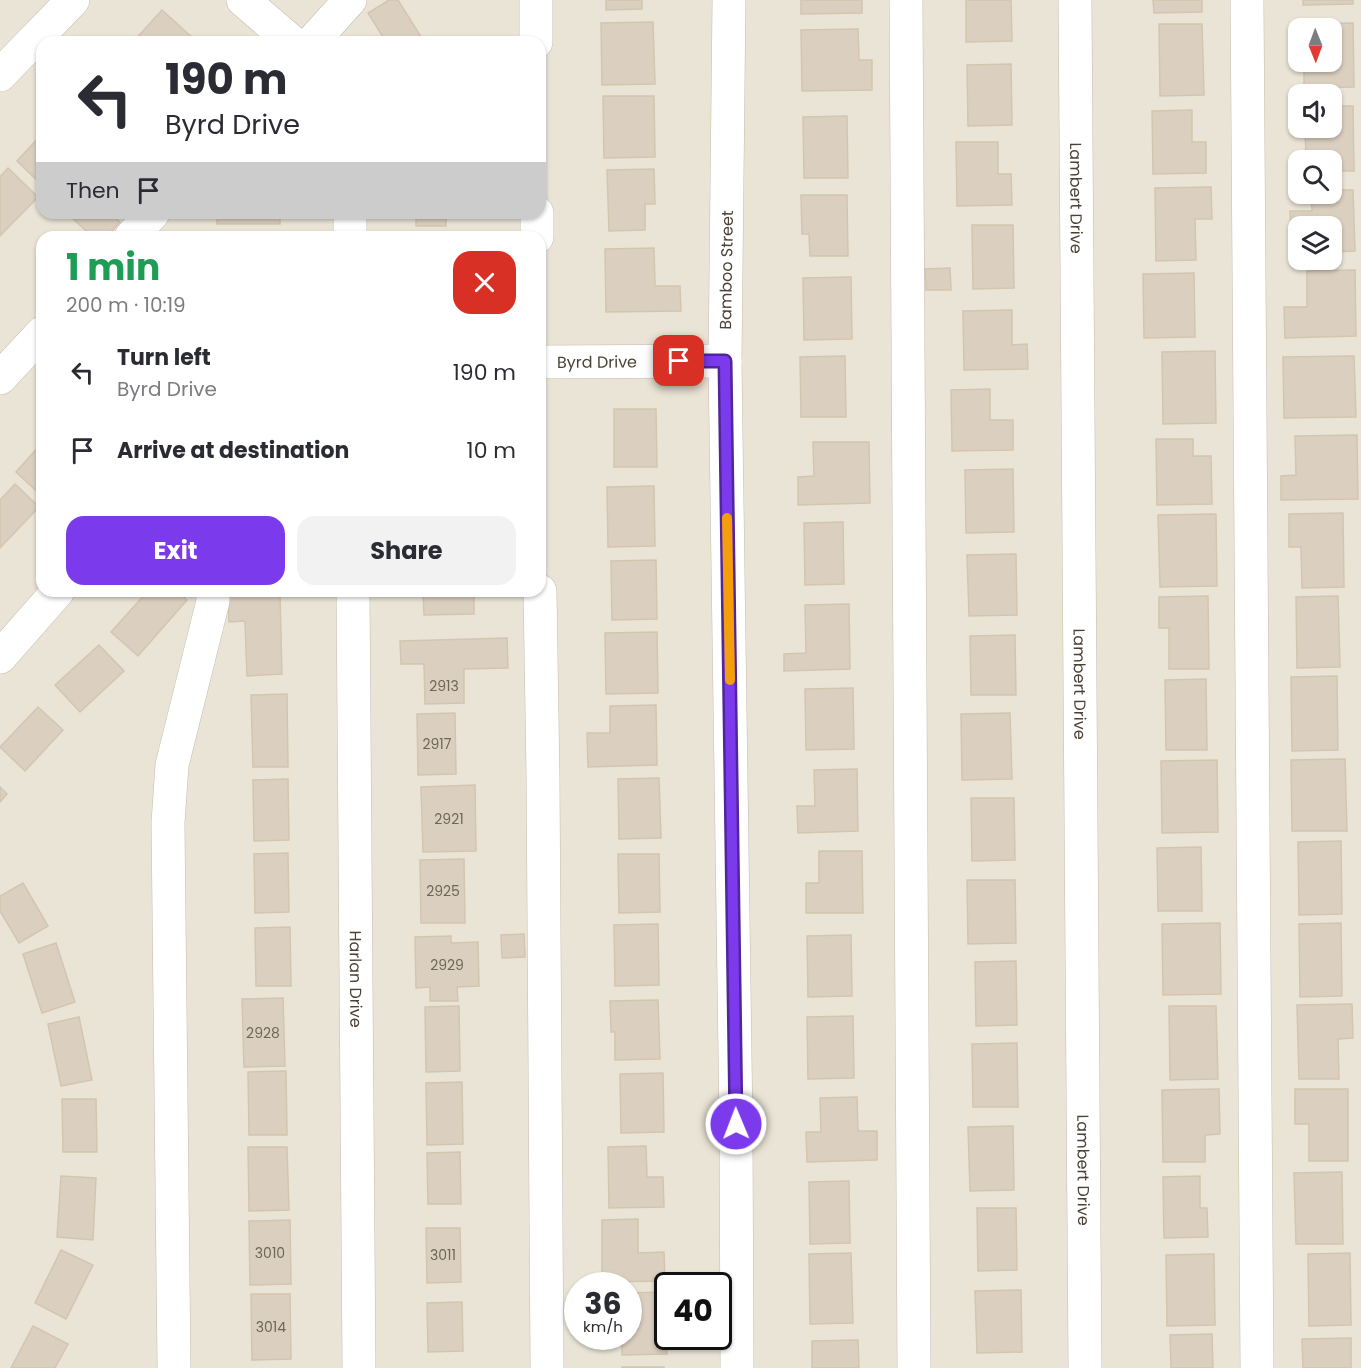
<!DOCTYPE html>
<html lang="en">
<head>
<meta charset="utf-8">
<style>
	body { margin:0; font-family:Poppins,sans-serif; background:#f2f2f3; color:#2b2b33; height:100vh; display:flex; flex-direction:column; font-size:22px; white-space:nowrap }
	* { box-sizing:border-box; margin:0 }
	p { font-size:20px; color:#7c7c81 }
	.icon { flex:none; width:33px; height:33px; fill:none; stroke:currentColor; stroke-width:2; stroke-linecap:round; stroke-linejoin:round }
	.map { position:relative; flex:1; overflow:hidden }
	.drawer { position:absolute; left:36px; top:231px; width:510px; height:366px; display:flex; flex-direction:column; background:#fff; border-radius:18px; box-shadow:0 2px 4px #0004 }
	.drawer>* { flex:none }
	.banner { position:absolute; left:36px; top:36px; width:510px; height:183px; border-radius:18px; box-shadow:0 2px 4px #0004; background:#fff; color:#2b2b33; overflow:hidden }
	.needle { width:39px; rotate:179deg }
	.buttons { position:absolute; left:1288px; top:18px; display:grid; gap:12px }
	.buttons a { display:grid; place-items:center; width:54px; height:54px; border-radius:12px; background:#fff; box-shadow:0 2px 4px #0004; font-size:30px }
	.speed { position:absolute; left:564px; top:1272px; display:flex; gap:12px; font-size:30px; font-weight:700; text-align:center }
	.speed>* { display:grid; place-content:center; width:78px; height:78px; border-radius:50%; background:#fff; box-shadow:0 2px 4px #0004; line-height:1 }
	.speed small { font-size:15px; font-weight:400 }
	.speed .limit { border:3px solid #111; border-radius:9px; background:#fff; color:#111 }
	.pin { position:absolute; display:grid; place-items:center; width:51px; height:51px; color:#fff; margin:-26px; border-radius:12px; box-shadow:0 3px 9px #0006 }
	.me { position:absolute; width:66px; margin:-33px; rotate:359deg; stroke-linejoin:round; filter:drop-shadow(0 0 4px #0008) }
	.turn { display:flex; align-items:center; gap:21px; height:126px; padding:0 30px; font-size:27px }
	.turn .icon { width:78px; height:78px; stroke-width:2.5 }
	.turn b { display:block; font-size:42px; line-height:51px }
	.then { display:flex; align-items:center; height:57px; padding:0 30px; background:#0003; gap:12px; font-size:22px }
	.round { display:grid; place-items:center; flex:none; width:63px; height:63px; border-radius:18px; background:#f2f2f3 }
	.summary { display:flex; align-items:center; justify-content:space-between; height:102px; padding:0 30px }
	h1 { font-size:36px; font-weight:700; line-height:45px; color:#1e9e55 }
	.button { display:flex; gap:12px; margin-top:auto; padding:12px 30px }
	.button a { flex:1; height:69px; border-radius:18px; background:#7c3aed; color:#fff; font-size:24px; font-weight:700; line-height:69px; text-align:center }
	.button a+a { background:#f2f2f3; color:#2b2b33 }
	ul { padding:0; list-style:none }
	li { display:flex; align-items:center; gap:18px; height:78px; padding:0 30px }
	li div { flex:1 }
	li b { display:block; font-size:22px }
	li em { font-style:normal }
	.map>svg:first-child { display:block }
</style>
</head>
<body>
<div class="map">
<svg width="1361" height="1368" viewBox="0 0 1361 1368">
	<rect width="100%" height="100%" fill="#f6f2e9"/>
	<path fill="#eae4d6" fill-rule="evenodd" d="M 0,0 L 1361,0 L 1361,1368 L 0,1368 ZM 1299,28 L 1332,28 L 1332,62 L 1299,62 ZM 42,42 L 540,42 L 540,213 L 42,213 ZM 1299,94 L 1332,94 L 1332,128 L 1299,128 ZM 1299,160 L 1332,160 L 1332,194 L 1299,194 ZM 1299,226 L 1332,226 L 1332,260 L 1299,260 ZM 42,237 L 540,237 L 540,591 L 42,591 ZM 578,1286 L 628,1286 L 628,1336 L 578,1336 ZM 668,1286 L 718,1286 L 718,1336 L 668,1336 Z"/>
	<g fill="#dbd0c0" stroke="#d4c5af" stroke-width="1.5">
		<polygon points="389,0 398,0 423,40 419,42 386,42 368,13"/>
		<polygon points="606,0 642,0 642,9 606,10"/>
		<polygon points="801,0 862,0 862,13 801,14"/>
		<polygon points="966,0 1011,0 1012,41 966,42"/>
		<polygon points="1153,0 1202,0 1202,12 1154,13"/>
		<polygon points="1303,0 1353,0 1353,4 1303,5"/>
		<polygon points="162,10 195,40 193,42 133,42"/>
		<polygon points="653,22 655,84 602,85 601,23"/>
		<polygon points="1353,23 1354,87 1304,88 1304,62 1332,62 1332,28 1303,28 1303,24"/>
		<polygon points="1159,24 1202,24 1204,95 1160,96"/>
		<polygon points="858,29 859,60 872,60 872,90 802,91 801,30"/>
		<polygon points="1011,64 1012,125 968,126 967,65"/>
		<polygon points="603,96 654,96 655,157 604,158"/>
		<polygon points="1332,106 1353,106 1354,171 1332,171 1332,160 1306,160 1305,128 1332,128"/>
		<polygon points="1192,110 1192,142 1206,142 1206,173 1153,174 1152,111"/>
		<polygon points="847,116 848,178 804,178 803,117"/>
		<polygon points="42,134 42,185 17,161"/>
		<polygon points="956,142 998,142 998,174 1011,174 1012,205 957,206"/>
		<polygon points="8,168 38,197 0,236 0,177"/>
		<polygon points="654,169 655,204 645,204 645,230 609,231 607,170"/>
		<polygon points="1211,187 1212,219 1195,219 1196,260 1156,261 1155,188"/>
		<polygon points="1332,190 1353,190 1355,251 1332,252 1332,226 1299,226 1299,252 1291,252 1290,211 1312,211 1311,194 1332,194"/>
		<polygon points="801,195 847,195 848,256 810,256 809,234 802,234"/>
		<polygon points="76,213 110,213 120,222 106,237 93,237 72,218"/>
		<rect x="217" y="213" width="63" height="11"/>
		<rect x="416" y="213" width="30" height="13"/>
		<polygon points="972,225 1013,225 1014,288 973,289"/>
		<polygon points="654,248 655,286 680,286 681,311 606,312 605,249"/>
		<polygon points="950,268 951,290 926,290 925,269"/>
		<polygon points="1355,270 1356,336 1285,338 1284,307 1307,307 1307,271"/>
		<polygon points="1194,273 1195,337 1144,338 1143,274"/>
		<polygon points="851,277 852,339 804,340 803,278"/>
		<polygon points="1012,310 1012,345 1027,344 1028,369 964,370 963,311"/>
		<polygon points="1215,351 1216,423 1163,424 1162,352"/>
		<polygon points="845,356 846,417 801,417 800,357"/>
		<polygon points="1354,356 1356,417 1284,418 1283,357"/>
		<polygon points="990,389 990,420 1013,420 1013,450 952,451 951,390"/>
		<polygon points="614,409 656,409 657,467 614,467"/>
		<polygon points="1357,435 1358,499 1281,500 1281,476 1296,475 1295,436"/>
		<polygon points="1156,439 1193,439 1193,456 1211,456 1212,504 1157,505"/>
		<polygon points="813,442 869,442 870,503 798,505 798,477 814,476"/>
		<polygon points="42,443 42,496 16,472"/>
		<polygon points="1013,469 1014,532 966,533 965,470"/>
		<polygon points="15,484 39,507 0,548 0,500"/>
		<polygon points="654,486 655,546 608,547 607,487"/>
		<polygon points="1343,513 1344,587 1302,588 1301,547 1289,547 1289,514"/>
		<polygon points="1216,514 1217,586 1160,587 1158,515"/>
		<polygon points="843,522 844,584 805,585 804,523"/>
		<polygon points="1016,554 1017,615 969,616 967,555"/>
		<polygon points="656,560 657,619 612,620 611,561"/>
		<polygon points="148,591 176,591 187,600 138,656 111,632"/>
		<polygon points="423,591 474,591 474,614 424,615"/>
		<polygon points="280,595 282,674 247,676 245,621 229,622 228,596"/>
		<polygon points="1208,596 1209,669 1169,669 1169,628 1159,628 1159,597"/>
		<polygon points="1338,596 1340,667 1297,668 1296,597"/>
		<polygon points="849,604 850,669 784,671 784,654 806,653 805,605"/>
		<polygon points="657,632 658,693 606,694 605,633"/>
		<polygon points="1015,635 1016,695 971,695 970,636"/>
		<polygon points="507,638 508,668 464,669 464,703 425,704 424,664 401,664 400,641"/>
		<polygon points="99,645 124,671 80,712 55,685"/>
		<polygon points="1337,676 1338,750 1292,751 1291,677"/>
		<polygon points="1206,679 1207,750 1166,750 1165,680"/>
		<polygon points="853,688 854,749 806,750 805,689"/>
		<polygon points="287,694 288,767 253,767 251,695"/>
		<polygon points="656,705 657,765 588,767 587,733 610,733 610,706"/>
		<polygon points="38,707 63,730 25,771 0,747"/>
		<polygon points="455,713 456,774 418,775 417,714"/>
		<polygon points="1010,713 1012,779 962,780 961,714"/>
		<polygon points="1345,759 1347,831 1292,831 1291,760"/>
		<polygon points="1217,760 1218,832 1162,833 1161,761"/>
		<polygon points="857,769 858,831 798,833 797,806 815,806 814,770"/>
		<polygon points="659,778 661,838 619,839 618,779"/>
		<polygon points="288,779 289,840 254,841 253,780"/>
		<polygon points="475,785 476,851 423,852 421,787"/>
		<polygon points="0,787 7,794 0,802"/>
		<polygon points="971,798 1014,798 1015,860 972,861"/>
		<polygon points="1341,841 1342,914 1299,915 1298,842"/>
		<polygon points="1201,847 1202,911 1158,911 1157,848"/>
		<polygon points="819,851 862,851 863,913 806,913 806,883 819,883"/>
		<polygon points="288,853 289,912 255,913 254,854"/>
		<polygon points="618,854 659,854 660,912 619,913"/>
		<polygon points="464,859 465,923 421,923 420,860"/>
		<polygon points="967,880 1015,880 1016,943 968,944"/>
		<polygon points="23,883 48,926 19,943 0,911 0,896"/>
		<polygon points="1220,923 1221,994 1163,995 1162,924"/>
		<polygon points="1341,923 1342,996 1300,997 1299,924"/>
		<polygon points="658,924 659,985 615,986 614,925"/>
		<polygon points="290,927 291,986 256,986 255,928"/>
		<polygon points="524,934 525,957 502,958 501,935"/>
		<polygon points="851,935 852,996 808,997 807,936"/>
		<polygon points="451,936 451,943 478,942 479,986 457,987 458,1001 430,1001 430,987 416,988 415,937"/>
		<polygon points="56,943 75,1002 42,1013 23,954"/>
		<polygon points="1016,961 1017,1025 976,1026 975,962"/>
		<polygon points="283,998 285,1066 244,1067 242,999"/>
		<polygon points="658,1000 660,1059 615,1060 615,1032 611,1032 610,1001"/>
		<polygon points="1352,1004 1353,1038 1338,1039 1339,1079 1299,1079 1297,1005"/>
		<polygon points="459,1006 460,1071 426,1072 425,1007"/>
		<polygon points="1169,1006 1216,1006 1218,1079 1170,1080"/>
		<polygon points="853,1016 854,1078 808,1079 807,1017"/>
		<polygon points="79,1017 92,1080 61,1086 48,1024"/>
		<polygon points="1017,1043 1018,1107 973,1107 972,1044"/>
		<polygon points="286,1071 287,1135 249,1135 248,1072"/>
		<polygon points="663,1073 664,1132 621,1133 620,1074"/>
		<polygon points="462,1082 463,1144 427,1145 426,1083"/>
		<polygon points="1219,1089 1220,1134 1205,1135 1205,1162 1163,1162 1162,1090"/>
		<polygon points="1295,1089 1348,1089 1348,1161 1309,1161 1309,1124 1295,1124"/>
		<polygon points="857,1097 858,1131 877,1131 877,1160 807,1162 806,1132 821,1132 820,1098"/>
		<polygon points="62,1099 96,1099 97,1152 63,1152"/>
		<polygon points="1013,1126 1014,1190 970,1191 968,1127"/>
		<polygon points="646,1146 647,1177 663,1177 664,1207 609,1208 608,1147"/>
		<polygon points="248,1147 287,1147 289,1210 249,1211"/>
		<polygon points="460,1152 461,1204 428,1204 427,1153"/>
		<polygon points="1342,1172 1343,1244 1296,1244 1294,1173"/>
		<polygon points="61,1176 96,1178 93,1240 57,1237"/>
		<polygon points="1200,1176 1200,1208 1207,1208 1208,1237 1164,1238 1163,1177"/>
		<polygon points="849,1181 850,1243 810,1244 809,1182"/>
		<polygon points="977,1208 1016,1208 1017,1270 978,1271"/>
		<polygon points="638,1219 638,1253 664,1252 665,1281 602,1282 602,1220"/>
		<polygon points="290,1220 291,1284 250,1285 249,1221"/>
		<polygon points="426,1228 460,1228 461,1282 427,1283"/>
		<polygon points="61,1250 93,1265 66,1319 35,1303"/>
		<polygon points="851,1253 853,1323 810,1324 809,1254"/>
		<polygon points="1350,1253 1351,1325 1309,1326 1308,1254"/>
		<polygon points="1214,1254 1215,1325 1167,1326 1166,1255"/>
		<polygon points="1021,1290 1022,1352 977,1353 975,1291"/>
		<polygon points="665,1292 667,1354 622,1355 622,1336 628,1336 628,1293"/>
		<polygon points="251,1294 290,1294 291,1359 252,1360"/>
		<polygon points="462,1302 463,1351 428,1352 427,1303"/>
		<polygon points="33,1326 68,1344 55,1368 11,1368"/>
		<polygon points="1212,1334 1213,1368 1171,1368 1170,1335"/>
		<polygon points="1351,1338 1351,1368 1303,1368 1302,1339"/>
		<polygon points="858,1340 859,1368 812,1368 812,1341"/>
		<rect x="622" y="1367" width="42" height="1"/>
	</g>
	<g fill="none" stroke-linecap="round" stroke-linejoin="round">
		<g stroke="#c5bcad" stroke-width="34">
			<g id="minor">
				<polyline points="243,0 292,42"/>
				<polyline points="536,0 536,42"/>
				<polyline points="729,0 725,361 736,1124 737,1368"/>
				<polyline points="906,0 914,1368"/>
				<path id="s1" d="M 1075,0 L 1085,1368"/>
				<polyline points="1247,0 1257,1368"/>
				<polyline points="312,42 350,0"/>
				<polyline points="0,75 73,0"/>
				<polyline points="350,213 350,237"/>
				<polyline points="537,213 537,237"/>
				<polyline points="131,237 153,213"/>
				<path id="s2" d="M 540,362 L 725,361"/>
				<polyline points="0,378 42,333"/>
				<path id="s3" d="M 353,591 L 359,1368"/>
				<polyline points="540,591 543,777 547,1368"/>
				<polyline points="0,657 58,591"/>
				<polyline points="174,1368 168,823 172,765 213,601 213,591"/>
			</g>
		</g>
		<use href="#minor" stroke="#fff" stroke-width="33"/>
	</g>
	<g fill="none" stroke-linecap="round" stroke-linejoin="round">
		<g stroke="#51269a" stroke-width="15">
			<polyline id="route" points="679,361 725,361 736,1124"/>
		</g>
		<use href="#route" stroke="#7c3aed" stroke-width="10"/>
		<polyline stroke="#f59e0b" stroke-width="10" points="727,518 730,680"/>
	</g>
	<g text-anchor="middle" stroke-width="5" stroke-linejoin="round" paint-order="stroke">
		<g font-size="14" fill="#6e6658">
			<text x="444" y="691">2913</text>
			<text x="437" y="749">2917</text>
			<text x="449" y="824">2921</text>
			<text x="443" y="896">2925</text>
			<text x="447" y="970">2929</text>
			<text x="263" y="1038">2928</text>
			<text x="270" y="1258">3010</text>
			<text x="443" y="1260">3011</text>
			<text x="271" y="1332">3014</text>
		</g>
		<g font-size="16" fill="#4a4236" stroke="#fff">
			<text dy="6" stroke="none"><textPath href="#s1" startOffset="198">Lambert Drive</textPath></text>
			<text transform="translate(726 270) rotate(-89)" y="6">Bamboo Street</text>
			<text dy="6" stroke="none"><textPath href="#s2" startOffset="57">Byrd Drive</textPath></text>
			<text dy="6" stroke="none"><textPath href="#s1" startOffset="684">Lambert Drive</textPath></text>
			<text dy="6" stroke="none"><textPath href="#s3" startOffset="388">Harlan Drive</textPath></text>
			<text dy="6" stroke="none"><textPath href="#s1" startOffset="1170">Lambert Drive</textPath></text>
		</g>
	</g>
</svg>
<div class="buttons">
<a><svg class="needle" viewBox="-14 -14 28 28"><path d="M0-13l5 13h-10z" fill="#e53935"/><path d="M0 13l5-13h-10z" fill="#7c7c81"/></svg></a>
<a><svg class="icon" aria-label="sound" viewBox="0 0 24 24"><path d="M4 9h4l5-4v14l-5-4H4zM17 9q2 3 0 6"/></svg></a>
<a><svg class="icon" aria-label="search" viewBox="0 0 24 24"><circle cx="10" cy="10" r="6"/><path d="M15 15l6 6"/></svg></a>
<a><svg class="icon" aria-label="layers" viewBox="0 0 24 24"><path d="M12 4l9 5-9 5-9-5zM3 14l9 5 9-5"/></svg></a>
</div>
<div class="speed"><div>36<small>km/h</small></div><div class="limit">40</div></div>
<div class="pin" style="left:679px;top:361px;background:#d93025"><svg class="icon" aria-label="arrive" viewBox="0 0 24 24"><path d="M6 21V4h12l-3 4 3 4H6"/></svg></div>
<svg class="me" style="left:736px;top:1124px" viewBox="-20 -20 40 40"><circle r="17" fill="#7c3aed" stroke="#fff" stroke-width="3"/><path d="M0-11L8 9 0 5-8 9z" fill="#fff"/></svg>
<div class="banner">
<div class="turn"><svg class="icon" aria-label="left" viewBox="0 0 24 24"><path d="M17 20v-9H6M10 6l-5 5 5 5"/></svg><div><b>190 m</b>Byrd Drive</div></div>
<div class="then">Then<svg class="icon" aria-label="arrive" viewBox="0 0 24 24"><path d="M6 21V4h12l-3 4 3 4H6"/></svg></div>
</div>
<section class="drawer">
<div class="summary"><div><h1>1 min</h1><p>200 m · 10:19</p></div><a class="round" style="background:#d93025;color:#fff"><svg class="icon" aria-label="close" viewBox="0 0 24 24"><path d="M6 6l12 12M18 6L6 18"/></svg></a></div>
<ul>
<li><svg class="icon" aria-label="left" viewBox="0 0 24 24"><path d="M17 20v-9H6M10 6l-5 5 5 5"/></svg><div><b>Turn left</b><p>Byrd Drive</p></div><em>190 m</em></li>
<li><svg class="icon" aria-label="arrive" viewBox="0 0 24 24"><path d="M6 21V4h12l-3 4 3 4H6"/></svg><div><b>Arrive at destination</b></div><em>10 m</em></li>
</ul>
<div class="button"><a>Exit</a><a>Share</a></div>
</section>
</div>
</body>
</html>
